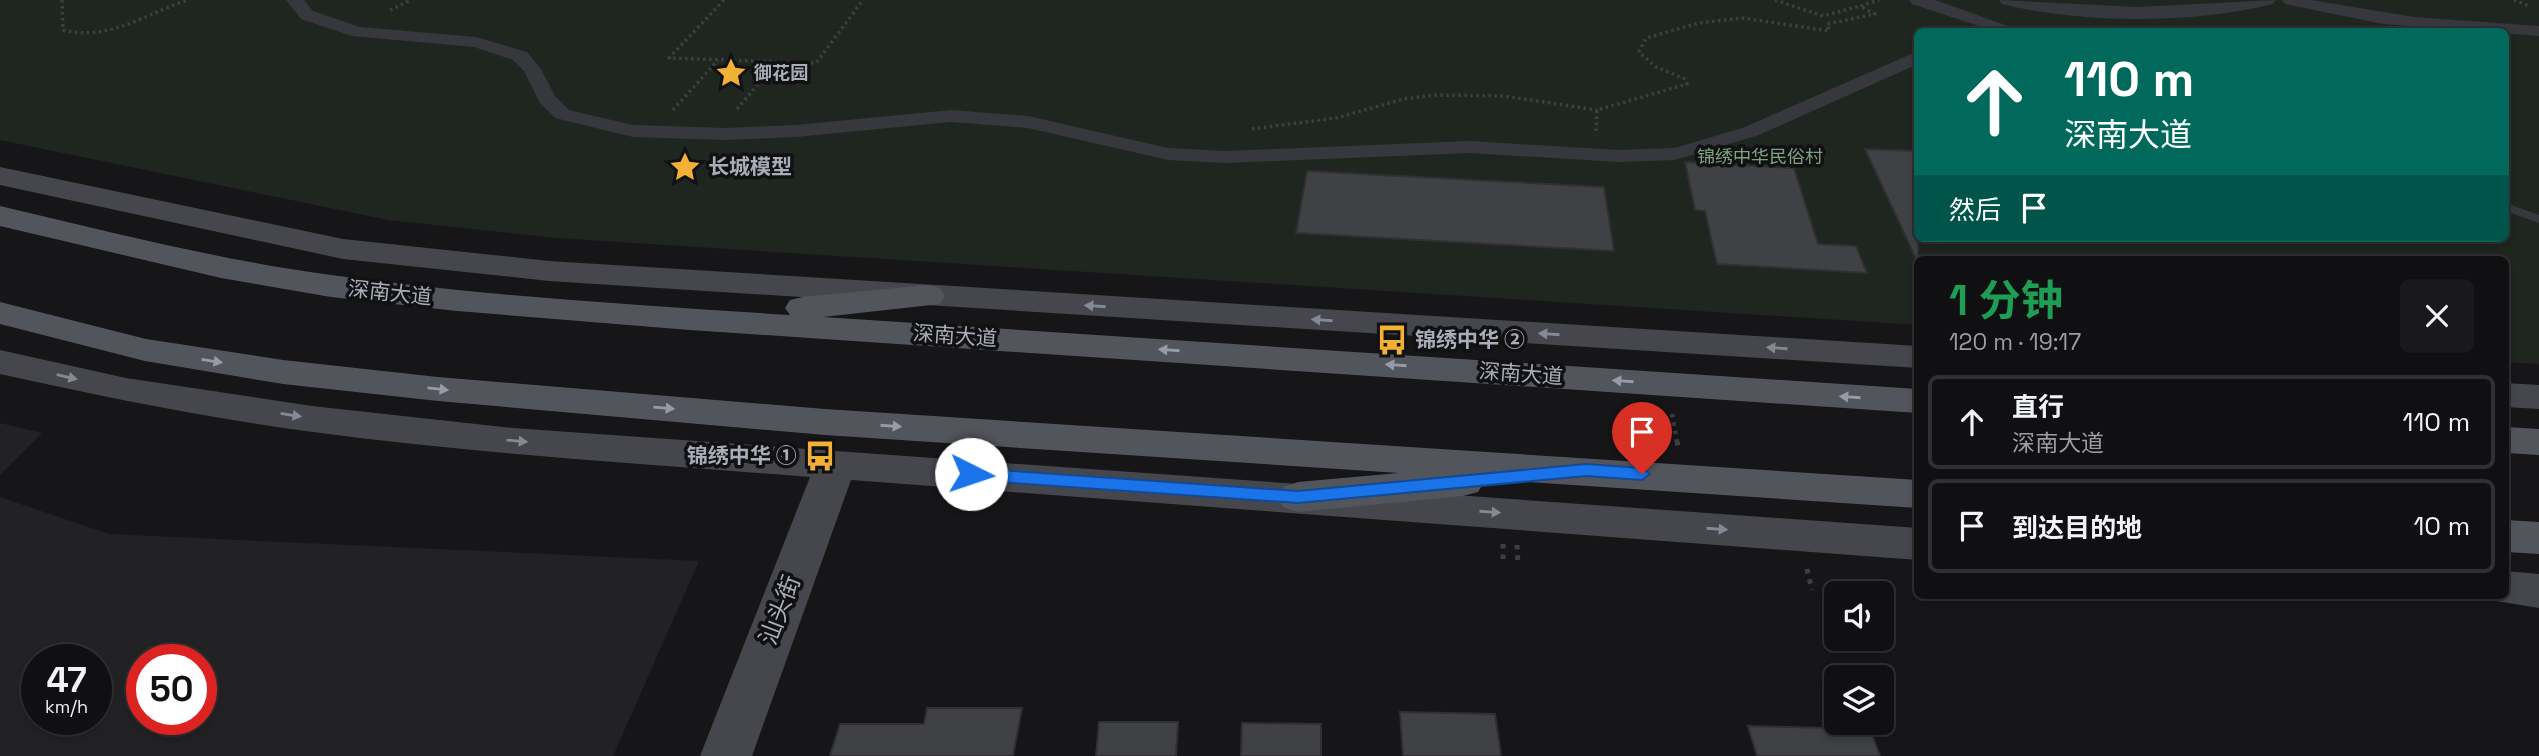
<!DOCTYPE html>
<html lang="zh">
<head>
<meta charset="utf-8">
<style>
	body { margin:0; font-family:"Space Grotesk","Noto Sans SC",sans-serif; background:#19191b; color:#f1f3f6; height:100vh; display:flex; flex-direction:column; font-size:26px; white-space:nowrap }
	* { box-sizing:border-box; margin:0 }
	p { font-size:23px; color:#9c9d9f }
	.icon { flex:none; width:38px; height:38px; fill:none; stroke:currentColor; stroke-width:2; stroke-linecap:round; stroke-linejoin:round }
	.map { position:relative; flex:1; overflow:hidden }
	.panel { position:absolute; left:1914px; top:256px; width:595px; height:343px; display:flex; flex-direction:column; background:#101012; border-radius:10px; box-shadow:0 4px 10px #0003,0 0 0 2px #303032 }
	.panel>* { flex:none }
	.hud { position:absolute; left:1914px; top:28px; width:595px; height:214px; border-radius:10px; box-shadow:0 4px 10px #0003,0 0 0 2px #303032; background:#00695c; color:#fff; overflow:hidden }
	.tools { position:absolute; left:1824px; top:581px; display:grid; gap:14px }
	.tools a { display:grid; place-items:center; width:70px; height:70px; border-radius:10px; background:#101012; box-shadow:0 4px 10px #0003,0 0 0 2px #303032; font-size:35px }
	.speed { position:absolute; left:21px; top:644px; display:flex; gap:14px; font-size:35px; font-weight:700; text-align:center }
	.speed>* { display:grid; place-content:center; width:91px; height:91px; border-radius:50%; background:#101012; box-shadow:0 4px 10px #0003,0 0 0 2px #303032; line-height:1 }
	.speed small { font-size:18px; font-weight:400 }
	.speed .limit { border:10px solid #d22; background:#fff; color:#111 }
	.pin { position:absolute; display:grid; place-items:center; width:60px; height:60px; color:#fff; margin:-72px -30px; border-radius:50% 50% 50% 0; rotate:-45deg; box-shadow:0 0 7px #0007 }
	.pin .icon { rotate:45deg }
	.me { position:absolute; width:77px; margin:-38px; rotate:94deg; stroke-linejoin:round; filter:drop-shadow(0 0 5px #0008) }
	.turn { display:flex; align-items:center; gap:24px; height:147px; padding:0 35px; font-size:32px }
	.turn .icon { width:91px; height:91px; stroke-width:2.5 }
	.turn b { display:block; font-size:49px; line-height:60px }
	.then { display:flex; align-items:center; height:66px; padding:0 35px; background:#0003; gap:14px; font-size:26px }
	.round { display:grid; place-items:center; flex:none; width:74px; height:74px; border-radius:10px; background:#19191b }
	.overview { display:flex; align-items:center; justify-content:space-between; height:119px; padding:0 35px }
	h1 { font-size:42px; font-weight:700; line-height:52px; color:#1e9e55 }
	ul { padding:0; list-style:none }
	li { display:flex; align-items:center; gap:21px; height:94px; margin:0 14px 10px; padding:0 21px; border:4px solid #303032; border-radius:10px }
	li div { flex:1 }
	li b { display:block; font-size:26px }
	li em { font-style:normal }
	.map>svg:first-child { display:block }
</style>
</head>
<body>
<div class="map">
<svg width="2539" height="756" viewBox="0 0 2539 756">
	<rect width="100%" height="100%" fill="#161618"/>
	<g fill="#222225" fill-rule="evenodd">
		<polygon points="0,423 42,433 0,475"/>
		<path d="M 0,497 L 109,534 L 699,561 L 613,756 L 0,756 ZM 37,660 L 96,660 L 96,719 L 37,719 ZM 142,660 L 201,660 L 201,719 L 142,719 Z"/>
	</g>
	<path fill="#1e261f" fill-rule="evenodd" d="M 0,0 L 2539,0 L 2539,364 L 2506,362 L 2506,259 L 1918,259 L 1918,325 L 556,238 L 388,220 L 0,140 ZM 1918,32 L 2506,32 L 2506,238 L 1918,238 Z"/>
	<g fill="#404145" stroke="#303034" stroke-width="2">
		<polygon points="1865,149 1918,151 1918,263"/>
		<polygon points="1685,162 1794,168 1818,244 1856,246 1867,273 1717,264 1705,211 1695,210"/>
		<polygon points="1307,171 1604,187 1614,251 1296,233"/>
		<polygon points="927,708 1022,708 1013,756 830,756 840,724 924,724"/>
		<polygon points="1400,712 1495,714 1501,756 1403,756"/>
		<polygon points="1099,722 1178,722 1176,756 1096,756"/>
		<polygon points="1242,723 1321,724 1321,756 1241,756"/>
		<polygon points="1748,726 1870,729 1880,756 1757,756"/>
	</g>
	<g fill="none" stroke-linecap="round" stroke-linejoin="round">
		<g stroke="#3d3f44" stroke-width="3.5" stroke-dasharray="2.5 3.5" stroke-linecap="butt">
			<path d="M 62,0 L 63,30 C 108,42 147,13 188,0"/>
			<polyline points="724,0 669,58 816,63 863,0"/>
			<polyline points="1775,0 1823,16 1860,6"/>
			<polyline points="2514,0 2529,6"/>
			<polyline points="390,10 411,0"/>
			<polyline points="737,109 777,62"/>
			<polyline points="673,110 718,60"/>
			<polyline points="1252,129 1336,118 1404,99 1434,95 1504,96 1597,110"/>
			<polyline points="1596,131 1597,110 1687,84 1685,79 1656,67 1639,52 1646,38 1699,23 1742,18 1829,31 1827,24 1875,14 1860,6 1879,0"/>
		</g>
		<polyline stroke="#3d3f44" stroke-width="4.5" stroke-dasharray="3.5 5" stroke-linecap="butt" points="1672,414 1677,443"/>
		<g stroke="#3d3f44" stroke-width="5" stroke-dasharray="4.5 6" stroke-linecap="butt">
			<polyline points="1677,441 1678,447"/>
			<polyline points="1503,544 1503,564"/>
			<polyline points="1517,545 1518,565"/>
			<polyline points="1807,569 1812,590"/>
		</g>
		<polygon fill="#37383d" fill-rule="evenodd" points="2506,203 2539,215 2539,223 2506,211"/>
		<g fill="#37383d" fill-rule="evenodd">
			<polygon points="286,0 304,0 313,11 360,27 476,37 527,52 541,69 555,96 569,110 633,125 726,128 796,125 951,110 1028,116 1168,148 1225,151 1470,141 1619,150 1675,148 1745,127 1918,51 1918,64 1759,135 1675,160 1619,162 1470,153 1225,163 1168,160 1028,128 951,122 796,137 726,140 633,137 555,118 540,103 524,71 513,60 474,47 352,36 301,19"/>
			<polygon points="1909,0 1935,0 2025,32 1997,32 1912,4"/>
			<path d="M 1999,0 L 2138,7 L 2276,0 L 2273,4 C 2192,24 2083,24 2002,4 Z"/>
			<polygon points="2282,0 2311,0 2414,17 2539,26 2539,36 2383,24 2285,4"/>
		</g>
		<g fill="#45474d" fill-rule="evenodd">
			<polygon points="0,167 343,239 549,261 1918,346 1918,368 549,281 343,259 0,185"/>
			<path d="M 0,350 L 126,378 L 312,406 L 513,428 L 1918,528 L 1918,560 L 851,480 L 752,756 L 700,756 L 810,477 C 644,464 478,454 313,432 C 207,418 104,397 0,374 Z"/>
			<polygon points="2506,383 2539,385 2539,409 2506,407"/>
			<polygon points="2506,571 2539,574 2539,608 2490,600 2487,595 2506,595"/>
		</g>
		<g fill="#53555c" fill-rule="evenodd">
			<path d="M 0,206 C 110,232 219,260 331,275 C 483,296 637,305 790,315 L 785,308 L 790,300 L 803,297 L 927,285 L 940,288 L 945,296 L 940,304 L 823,317 L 1918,389 L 1918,413 L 690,330 L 457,311 L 331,297 L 221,278 L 0,226 Z"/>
			<polygon points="0,302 146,339 283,360 438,377 825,409 1918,480 1918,508 1482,479 1484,482 1478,492 1463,496 1298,512 1283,507 1277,497 1283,487 1298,482 1399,473 825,435 438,401 283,384 145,361 0,324"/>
			<polygon points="2506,427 2539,429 2539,455 2506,453"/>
			<polygon points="2506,520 2539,522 2539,554 2506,552"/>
		</g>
	</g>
	<defs><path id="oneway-solid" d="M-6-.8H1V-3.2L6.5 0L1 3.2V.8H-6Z" transform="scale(1.75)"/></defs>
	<g fill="#858993">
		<use href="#oneway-solid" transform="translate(1095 306) rotate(-176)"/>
		<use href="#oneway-solid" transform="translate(1322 320) rotate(-176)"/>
		<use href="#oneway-solid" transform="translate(1549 334) rotate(-176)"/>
		<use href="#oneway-solid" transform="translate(1777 348) rotate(-176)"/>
		<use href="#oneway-solid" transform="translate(67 377) rotate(13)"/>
		<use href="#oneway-solid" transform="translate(291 415) rotate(9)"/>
		<use href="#oneway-solid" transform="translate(517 441) rotate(5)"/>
		<use href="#oneway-solid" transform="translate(1490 512) rotate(4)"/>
		<use href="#oneway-solid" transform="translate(1717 529) rotate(4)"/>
	</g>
	<g fill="#979ba6">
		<use href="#oneway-solid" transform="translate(1169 350) rotate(-176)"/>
		<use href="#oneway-solid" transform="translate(212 361) rotate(9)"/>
		<use href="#oneway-solid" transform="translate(1396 365) rotate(-176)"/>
		<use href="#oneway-solid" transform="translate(1623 381) rotate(-176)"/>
		<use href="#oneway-solid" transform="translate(438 389) rotate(6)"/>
		<use href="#oneway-solid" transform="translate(1850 397) rotate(-176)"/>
		<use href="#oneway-solid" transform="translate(664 408) rotate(5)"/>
		<use href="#oneway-solid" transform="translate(891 426) rotate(4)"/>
	</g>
	<polygon fill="#1a73e8" stroke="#114b97" stroke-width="2" points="1586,464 1642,468 1650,474 1642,480 1586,476 1298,503 971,480 963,474 971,468 1298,491"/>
	<defs>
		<g id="sight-bare" transform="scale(2.415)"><path d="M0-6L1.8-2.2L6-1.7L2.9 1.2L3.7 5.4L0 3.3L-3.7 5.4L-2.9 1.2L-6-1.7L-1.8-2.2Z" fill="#f2b134" stroke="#111113" stroke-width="2.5" paint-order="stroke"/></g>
		<g id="bus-bare" transform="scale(2.415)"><path d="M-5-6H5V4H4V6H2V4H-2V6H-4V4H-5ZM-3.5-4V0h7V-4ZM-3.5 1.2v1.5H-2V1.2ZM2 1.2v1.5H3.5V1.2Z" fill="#f2b134" stroke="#111113" stroke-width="2.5" paint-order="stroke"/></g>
	</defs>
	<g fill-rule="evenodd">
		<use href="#sight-bare" x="731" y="73"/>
		<use href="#sight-bare" x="685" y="167"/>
		<use href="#bus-bare" x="1392" y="340"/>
		<use href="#bus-bare" x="820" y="456"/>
	</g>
	<g text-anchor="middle" stroke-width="7" stroke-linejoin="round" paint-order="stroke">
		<g font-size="18" font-weight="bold" fill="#a8adb8" stroke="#111113" text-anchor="start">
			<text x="754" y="79">御花园</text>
		</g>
		<g font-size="18" fill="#7fa381" stroke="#111113">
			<text x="1760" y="163">锦绣中华民俗村</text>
		</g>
		<g font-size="21" font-weight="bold" fill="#a8adb8" stroke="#111113" text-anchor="start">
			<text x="708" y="174">长城模型</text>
			<text x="1415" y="347">锦绣中华 ②</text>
			<text x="797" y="463" text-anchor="end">锦绣中华 ①</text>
		</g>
		<g font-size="21" fill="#a8adb8" stroke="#111113">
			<text transform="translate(390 293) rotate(6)" y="7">深南大道</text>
			<text transform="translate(955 336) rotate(4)" y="7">深南大道</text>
			<text transform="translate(1521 374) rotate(4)" y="7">深南大道</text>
		</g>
		<g font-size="24" fill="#a8adb8" stroke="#111113">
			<text transform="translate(780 610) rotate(-69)" y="8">汕头街</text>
		</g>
	</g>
</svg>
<div class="tools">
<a><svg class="icon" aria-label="sound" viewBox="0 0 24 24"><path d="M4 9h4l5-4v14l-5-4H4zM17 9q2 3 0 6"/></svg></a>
<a><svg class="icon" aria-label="layers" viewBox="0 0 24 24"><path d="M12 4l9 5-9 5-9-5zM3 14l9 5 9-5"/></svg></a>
</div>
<div class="speed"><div>47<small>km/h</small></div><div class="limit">50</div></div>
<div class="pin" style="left:1642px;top:474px;background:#d93025"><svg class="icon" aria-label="arrive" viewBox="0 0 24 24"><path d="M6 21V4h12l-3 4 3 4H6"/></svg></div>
<svg class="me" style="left:971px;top:474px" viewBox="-20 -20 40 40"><circle r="19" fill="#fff"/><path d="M0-13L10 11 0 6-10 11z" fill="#1a73e8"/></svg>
<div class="hud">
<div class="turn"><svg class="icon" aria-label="ahead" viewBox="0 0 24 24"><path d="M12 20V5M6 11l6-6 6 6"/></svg><div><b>110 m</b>深南大道</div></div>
<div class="then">然后<svg class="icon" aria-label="arrive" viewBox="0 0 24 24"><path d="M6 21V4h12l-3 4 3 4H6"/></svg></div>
</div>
<section class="panel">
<div class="overview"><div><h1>1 分钟</h1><p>120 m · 19:17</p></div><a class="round"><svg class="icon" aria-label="close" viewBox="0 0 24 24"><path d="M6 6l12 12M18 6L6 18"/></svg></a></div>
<ul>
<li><svg class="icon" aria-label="ahead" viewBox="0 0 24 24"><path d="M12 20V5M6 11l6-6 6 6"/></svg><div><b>直行</b><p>深南大道</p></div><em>110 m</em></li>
<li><svg class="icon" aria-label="arrive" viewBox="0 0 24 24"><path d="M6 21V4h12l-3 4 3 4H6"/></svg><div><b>到达目的地</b></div><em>10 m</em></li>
</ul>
</section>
</div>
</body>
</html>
